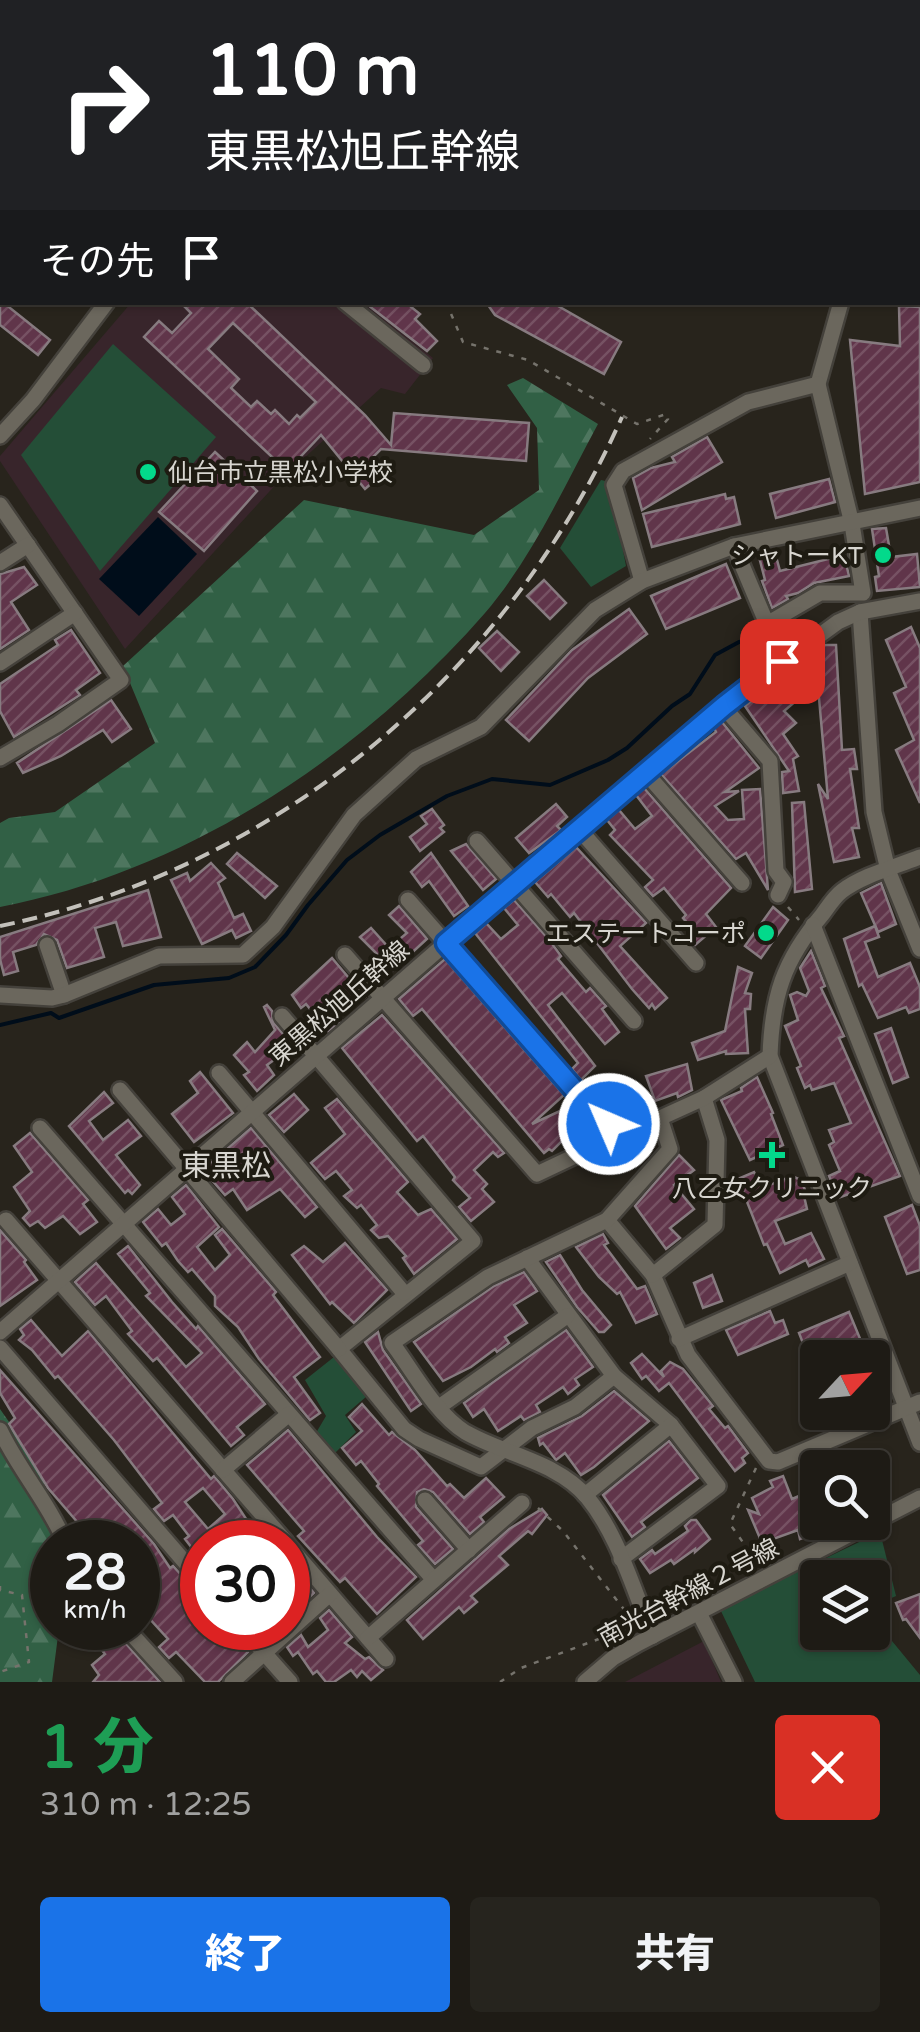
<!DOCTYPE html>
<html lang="ja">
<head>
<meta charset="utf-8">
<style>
	body { margin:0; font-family:"Varela Round","Noto Sans JP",sans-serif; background:#26241e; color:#f1f3f6; height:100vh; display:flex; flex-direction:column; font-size:38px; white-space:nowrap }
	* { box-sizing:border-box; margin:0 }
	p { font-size:32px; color:#a1a1a0 }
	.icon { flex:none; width:55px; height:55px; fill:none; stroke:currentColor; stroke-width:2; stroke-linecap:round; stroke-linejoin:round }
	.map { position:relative; height:1682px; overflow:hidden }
	.panel { display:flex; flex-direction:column; background:#1e1b15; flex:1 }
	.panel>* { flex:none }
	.top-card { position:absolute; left:0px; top:0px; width:920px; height:305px; box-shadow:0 2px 8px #0004,0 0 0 2px #3c3934; background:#202124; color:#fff; overflow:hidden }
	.needle { width:65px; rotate:64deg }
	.fabs { position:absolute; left:800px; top:1340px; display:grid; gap:20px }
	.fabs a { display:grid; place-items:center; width:90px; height:90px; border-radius:10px; background:#1e1b15; box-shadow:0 2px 8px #0004,0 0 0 2px #3c3934; font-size:50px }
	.speed { position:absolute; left:30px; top:1520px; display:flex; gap:20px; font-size:50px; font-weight:700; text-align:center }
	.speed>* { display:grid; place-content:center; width:130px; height:130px; border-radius:50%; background:#1e1b15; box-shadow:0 2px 8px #0004,0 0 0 2px #3c3934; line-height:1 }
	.speed small { font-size:25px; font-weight:400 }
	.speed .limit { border:15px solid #d22; background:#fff; color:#111 }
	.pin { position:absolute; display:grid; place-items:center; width:85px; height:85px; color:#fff; margin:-42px; border-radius:20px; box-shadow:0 5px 15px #0006 }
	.me { position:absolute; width:110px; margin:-55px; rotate:315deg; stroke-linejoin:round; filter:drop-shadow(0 0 8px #0008) }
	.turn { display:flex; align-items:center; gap:35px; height:210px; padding:0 40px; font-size:45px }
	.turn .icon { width:130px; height:130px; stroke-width:2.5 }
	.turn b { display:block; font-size:70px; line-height:85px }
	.then { display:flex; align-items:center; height:95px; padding:0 40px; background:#0003; gap:20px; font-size:38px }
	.round { display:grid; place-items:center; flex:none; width:105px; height:105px; border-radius:10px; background:#26241e }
	.head { display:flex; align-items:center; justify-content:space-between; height:170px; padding:0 40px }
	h1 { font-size:60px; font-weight:800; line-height:75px; color:#1e9e55 }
	.cta { display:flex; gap:20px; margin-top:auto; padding:20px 40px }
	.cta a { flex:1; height:115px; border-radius:10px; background:#1a73e8; color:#fff; font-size:40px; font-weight:800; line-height:115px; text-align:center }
	.cta a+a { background:#26241e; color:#f1f3f6 }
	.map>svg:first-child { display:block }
</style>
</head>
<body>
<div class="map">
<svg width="920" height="1682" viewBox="0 0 920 1682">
	<defs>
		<pattern id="forest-firs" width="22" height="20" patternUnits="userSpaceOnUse" patternTransform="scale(2.5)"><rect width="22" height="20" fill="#316045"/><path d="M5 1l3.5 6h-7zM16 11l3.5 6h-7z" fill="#4e765f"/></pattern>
		<pattern id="building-hatch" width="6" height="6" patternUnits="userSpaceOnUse" patternTransform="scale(2.5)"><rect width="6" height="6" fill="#60354a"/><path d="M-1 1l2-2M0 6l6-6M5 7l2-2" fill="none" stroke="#765263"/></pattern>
	</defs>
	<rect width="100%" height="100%" fill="#28241c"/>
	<g fill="#38252b">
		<polygon points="131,303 363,303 433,358 405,394 381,388 280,480 125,649 0,461 0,456"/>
		<polygon points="704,1641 721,1682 625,1682 629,1680"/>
	</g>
	<g fill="url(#forest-firs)">
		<path d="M 523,378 L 598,424 C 564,487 532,558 485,613 C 360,756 188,871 0,907 L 0,823 L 9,818 L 55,812 L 155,743 L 123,666 L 304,500 L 474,535 L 539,490 L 537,428 L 507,385 Z"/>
		<polygon points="0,1409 42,1469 53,1542 52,1628 59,1628 52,1682 0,1682"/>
	</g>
	<g fill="#244e37" fill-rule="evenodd">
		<polygon points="113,344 216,437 100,571 21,455"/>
		<polygon points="601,480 610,482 626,566 591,587 560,548"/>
		<polygon points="334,1357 367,1396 345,1415 356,1432 332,1456 313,1438 326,1416 305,1380"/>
		<path d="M 880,1532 L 896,1596 L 878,1604 L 892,1641 L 920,1675 L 920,1682 L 755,1682 L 720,1609 ZM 818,1578 L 872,1578 L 872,1632 L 818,1632 Z"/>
	</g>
	<polygon fill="#000d1a" points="158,517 197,554 139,616 99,579"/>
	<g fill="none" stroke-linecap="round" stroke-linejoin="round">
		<polyline stroke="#000d1a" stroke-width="4" points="0,1025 51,1013 59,1018 154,985 229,978 255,967 286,935 308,905 347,860 380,835 447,796 492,779 550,785 608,760 627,748 672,706 690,694 715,655 739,642 756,639"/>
	</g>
	<g fill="url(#building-hatch)" stroke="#877b80" stroke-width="2.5" fill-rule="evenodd">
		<polygon points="0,300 50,340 38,355 0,325"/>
		<path d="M 180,302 L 246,302 L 365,415 L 391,445 L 394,413 L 529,423 L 526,461 L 381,449 L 371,459 L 376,468 L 372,474 L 372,483 L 365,489 L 321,435 L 287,471 L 144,337 L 159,321 L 172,333 L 191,313 ZM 233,323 L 316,402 L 300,418 L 297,415 L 289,424 L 275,410 L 271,414 L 257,401 L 251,407 L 231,388 L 239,379 L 208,349 Z"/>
		<polygon points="364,302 405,302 420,314 415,319 437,341 427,351"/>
		<polygon points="486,302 551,302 621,342 604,374 495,315"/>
		<polygon points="899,306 920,307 920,482 865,494 850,340 900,346"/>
		<polygon points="707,437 722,462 642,510 633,478 651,468 675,462 672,457"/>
		<polygon points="215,452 257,491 204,551 159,512"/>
		<polygon points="829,479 835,502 776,518 770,494"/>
		<polygon points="725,494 726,499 734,497 740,524 652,547 643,514"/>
		<polygon points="886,528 891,557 917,554 920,587 877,591 875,577 879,576 872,529"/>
		<polygon points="774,549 780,571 844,555 849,576 814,583 798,593 786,596 788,599 772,608 762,581 765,580 758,553"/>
		<polygon points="726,564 740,598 666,629 651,596"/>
		<polygon points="24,567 37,585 11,602 29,630 0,649 0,574"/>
		<polygon points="544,580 566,603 550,619 527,596"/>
		<polygon points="629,609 647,634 588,678 529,741 506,720 572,650"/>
		<polygon points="911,627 920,648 920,803 896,750 914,740 894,693 906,687 886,640"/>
		<polygon points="71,630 100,673 76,690 80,695 14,737 0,711 0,684 58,645 55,640"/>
		<polygon points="497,631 519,652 501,671 479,648"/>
		<polygon points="825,645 836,645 842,750 854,749 857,769 850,769 859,828 852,828 859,857 834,862 818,784 828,799 815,653"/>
		<polygon points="791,670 797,700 784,711 796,723 783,734 798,756 793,759 799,791 783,793 782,772 789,771 745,706"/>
		<polygon points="111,700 131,729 112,742 103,730 61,756 23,773 17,763"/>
		<polygon points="722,722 759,768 725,792 739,791 715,806 728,820 744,819 742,790 760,789 768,890 746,853 736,859 661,774 716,732 714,728"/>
		<polygon points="644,788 731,888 706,914 716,927 695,945 687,936 694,931 683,918 686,915 664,888 653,896 645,887 653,880 610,835 615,830 607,820 619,810 635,829 652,816 636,795"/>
		<polygon points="804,802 812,889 795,892 792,803"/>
		<polygon points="556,804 567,817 557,826 561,830 529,853 516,838"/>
		<polygon points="432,809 444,825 440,828 444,832 420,851 410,837 427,824 421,816"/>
		<polygon points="466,844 496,879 483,890 451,851"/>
		<polygon points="576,847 646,923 620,946 667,998 655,1009 652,1004 649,1008 632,989 574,913 570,917 551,894 548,897 535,882"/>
		<polygon points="237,853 277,886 265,898 227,864"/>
		<polygon points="431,853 468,906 454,916 429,881 422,887 411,872"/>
		<polygon points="211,863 225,878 218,883 234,918 243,914 251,931 236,938 232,930 202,944 171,880 187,873 190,881"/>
		<polygon points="881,883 896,924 878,932 861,893"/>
		<polygon points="148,890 161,937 123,946 116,922 95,928 104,957 67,968 57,940 44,934 36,945 13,952 18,971 4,975 0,959 0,937"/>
		<polygon points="514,900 550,941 561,956 558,959 586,992 590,988 606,1006 602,1009 619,1032 605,1044 562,993 548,1005 595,1066 581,1080 572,1069 578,1063 475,933 486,923 501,939 518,925 504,908"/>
		<polygon points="399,906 427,939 393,970 360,937 371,928 389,948 407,933 389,915"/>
		<polygon points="773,907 788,920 761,958 745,946"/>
		<polygon points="875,926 879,937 865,942 878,977 910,963 920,987 920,1009 909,1013 906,1007 878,1018 862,984 859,986 844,939"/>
		<polygon points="811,951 825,986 821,988 844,1036 839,1038 900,1176 838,1198 829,1176 840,1171 829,1145 834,1142 829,1130 851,1123 834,1083 812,1090 810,1085 805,1088 797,1068 801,1066 785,1026 798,1020 790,995 797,992 806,996 809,991 800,968"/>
		<polygon points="332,958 365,997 338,1017 341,1020 328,1031 306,1004 301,1008 292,995"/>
		<polygon points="445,959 564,1095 532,1124 573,1105 586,1117 552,1151 549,1149 544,1153 422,1009 413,1016 399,999"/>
		<polygon points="738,967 752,973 745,993 751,994 750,1009 745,1009 748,1053 726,1054 726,1051 698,1060 692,1043 725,1031"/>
		<polygon points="267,1005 272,1011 273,1022 293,1046 267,1065 274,1075 257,1091 244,1075 249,1072 234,1055 247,1042 255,1052 275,1030 264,1007"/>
		<polygon points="382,1015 504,1153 498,1157 493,1152 474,1170 487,1184 482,1189 494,1202 471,1221 459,1207 470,1198 453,1180 455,1177 423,1136 417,1141 342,1048"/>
		<polygon points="891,1028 908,1077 893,1083 875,1034"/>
		<polygon points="687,1064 692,1090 678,1097 677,1093 655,1101 646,1076"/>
		<polygon points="200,1072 233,1113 194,1142 172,1114 198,1093 190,1081"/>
		<polygon points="757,1077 773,1113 771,1114 783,1145 750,1160 721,1100 742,1091 741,1088"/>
		<polygon points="104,1092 113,1103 89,1121 103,1140 128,1120 141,1136 116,1155 140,1185 132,1194 128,1190 125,1193 69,1126"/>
		<polygon points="294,1094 308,1110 284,1132 269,1115"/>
		<polygon points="337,1099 408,1182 397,1192 418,1215 431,1209 457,1239 414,1274 403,1258 406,1256 388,1236 379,1238 371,1230 377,1225 361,1205 357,1208 344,1196 352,1190 336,1171 325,1179 311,1163 345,1134 325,1108"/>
		<polygon points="251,1128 317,1207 305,1217 280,1189 247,1210 233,1189 225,1195 203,1170"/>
		<polygon points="30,1133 88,1200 83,1204 97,1222 80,1234 63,1216 45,1228 38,1221 30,1226 23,1218 30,1211 14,1187 32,1172 14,1146"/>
		<polygon points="679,1155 694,1170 674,1185 694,1209 670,1228 680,1238 666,1249 635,1206"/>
		<polygon points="754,1172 762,1188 792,1176 801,1180 807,1195 804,1196 807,1209 775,1221 785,1244 811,1233 824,1259 809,1266 806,1260 780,1273 767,1244 764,1245 738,1179"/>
		<polygon points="186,1185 219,1227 197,1247 215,1270 230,1255 215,1235 222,1229 276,1292 273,1295 320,1357 294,1377 320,1413 310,1420 259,1359 238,1327 215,1306 215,1296 192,1269 188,1272 178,1261 166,1243 162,1246 143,1222 158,1209 171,1225 185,1214 172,1197"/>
		<polygon points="912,1205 920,1226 920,1270 907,1274 885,1217"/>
		<polygon points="0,1230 26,1260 24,1262 37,1280 0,1306"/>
		<polygon points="603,1234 608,1243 604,1245 637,1289 645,1286 657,1314 636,1323 620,1292 617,1294 599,1277 576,1247"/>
		<polygon points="345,1243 387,1290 354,1323 332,1302 330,1304 292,1255 304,1246 323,1262"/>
		<polygon points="128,1246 172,1302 196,1329 198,1326 265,1404 237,1427 244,1435 231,1446 157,1358 153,1361 128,1334 132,1331 106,1296 95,1305 75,1282 96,1263 186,1367 202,1353 146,1296 150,1293 118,1254"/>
		<polygon points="560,1255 582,1290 611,1325 604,1332 599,1332 577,1307 546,1262"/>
		<polygon points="524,1272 537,1291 514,1305 527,1323 505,1337 509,1343 497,1352 495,1349 471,1367 443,1381 414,1342 494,1286"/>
		<polygon points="712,1275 722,1301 703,1308 694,1283"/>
		<polygon points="770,1311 775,1323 783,1320 788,1334 738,1355 726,1330"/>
		<polygon points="849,1312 868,1358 833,1358 831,1352 810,1361 799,1333"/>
		<path d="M 31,1320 L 62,1356 L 88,1331 L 211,1479 L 214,1476 L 233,1499 L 254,1531 L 257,1528 L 268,1542 L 202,1542 L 202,1561 L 185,1539 L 189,1536 L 173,1515 L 164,1521 L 154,1509 L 162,1503 L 114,1440 L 58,1376 L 55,1378 L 32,1350 L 19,1340 L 24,1335 L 20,1329 ZM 203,1488 L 225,1514 L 208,1529 L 185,1502 Z"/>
		<polygon points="566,1330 593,1367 575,1379 579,1385 568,1394 563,1387 536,1405 540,1412 524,1420 521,1416 498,1431 484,1409 473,1417 464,1403"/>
		<polygon points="378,1332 383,1350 421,1404 411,1411 365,1342"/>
		<polygon points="642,1354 664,1377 661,1371 670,1362 683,1369 713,1406 709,1409 725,1428 728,1426 748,1453 742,1458 745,1463 735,1471 669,1383 659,1391 646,1376 642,1379 631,1363"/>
		<polygon points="0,1370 154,1544 170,1568 173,1566 184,1578 182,1580 202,1605 202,1628 231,1628 248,1652 218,1682 205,1682 176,1652 169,1658 159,1647 168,1639 138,1606 138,1581 149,1572 138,1558 138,1542 87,1542 75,1527 79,1524 48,1488 9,1424 15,1418 0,1393"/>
		<polygon points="614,1391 649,1421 594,1467 581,1475 565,1453 556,1460 543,1443 540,1445 538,1438 582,1416"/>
		<polygon points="362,1404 389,1435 392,1432 415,1450 447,1486 450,1484 464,1498 486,1478 504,1497 480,1517 484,1522 470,1534 433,1492 424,1489 417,1492 416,1507 453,1549 435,1564 418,1545 423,1541 377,1486 379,1484 361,1461 356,1465 342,1448 362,1431 349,1417"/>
		<polygon points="288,1430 377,1537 416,1577 377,1614 345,1578 340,1582 298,1536 304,1531 247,1465"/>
		<polygon points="669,1441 698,1478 641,1522 645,1527 632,1537 603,1495"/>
		<polygon points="783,1476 792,1499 818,1488 818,1532 800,1539 798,1530 762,1543 748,1510 759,1514 752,1498 773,1487 770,1481"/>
		<polygon points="542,1509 547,1515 532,1534 528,1531 499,1556 508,1565 471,1596 477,1602 464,1613 459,1607 423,1639 407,1620 509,1529"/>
		<polygon points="691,1520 696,1520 710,1539 695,1552 695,1549 674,1564 671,1560 650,1573 640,1559 652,1550 655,1554 688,1531 685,1526"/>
		<polygon points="288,1571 294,1580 299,1575 314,1593 288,1617"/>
		<polygon points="920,1594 920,1638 906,1619 903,1620 896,1603"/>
		<polygon points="329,1610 352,1637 345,1643 365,1659 369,1657 383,1670 371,1680 362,1671 357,1677 351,1670 334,1682 326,1682 317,1671 313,1674 298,1652 293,1656 287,1647 301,1635 308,1647 328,1630 320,1618"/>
		<polygon points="97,1628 112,1628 160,1682 93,1682 99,1675 92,1665 105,1654 89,1634"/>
	</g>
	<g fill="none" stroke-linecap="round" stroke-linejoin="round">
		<g stroke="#44413b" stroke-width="20">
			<g id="minor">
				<polyline points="53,0 54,2"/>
				<polyline points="195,0 197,2"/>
				<polyline points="711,0 722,2"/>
				<polyline points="129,2 133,0"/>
				<polyline points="425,2 429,0"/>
				<polyline points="662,2 666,0"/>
				<polyline points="918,50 920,51"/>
				<polyline points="918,290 920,291"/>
				<polyline points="345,302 423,365"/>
				<polyline points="818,384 841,302"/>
				<polyline points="0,436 33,400 107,302"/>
				<polyline points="0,505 121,680 58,724 0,758"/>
				<polyline points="0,563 28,545"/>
				<polyline points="642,581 614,485 623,471 748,402 818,384 852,524 863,593 820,593 767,624 734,546"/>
				<polyline points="860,612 874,812 888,870 920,949"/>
				<polyline points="0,663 75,613"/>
				<polyline points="723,706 770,761 776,871 784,882 778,895"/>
				<polyline points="645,772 742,883"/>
				<polyline points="579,829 696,963"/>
				<polyline points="477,841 634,1021"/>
				<path d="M 920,857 C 895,867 863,875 842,891 C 834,897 828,907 822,915 C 783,961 772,997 770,1056 L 920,1443"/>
				<polyline points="813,925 920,1196"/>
				<polyline points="47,945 64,995"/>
				<polyline points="345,955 537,1174 575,1156 609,1124 606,1115 587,1104 408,900"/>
				<polyline points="0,995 52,998 64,995 159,956 243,955 273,927 354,815 416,759 481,727 595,610 642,581 734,546 920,508"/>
				<polyline points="282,1016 473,1241 339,1349 404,1429 419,1439 481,1467 532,1428 575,1407 614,1376"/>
				<polyline points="219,1073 404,1293"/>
				<polyline points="120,1090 339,1349"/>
				<polyline points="40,1128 434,1580"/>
				<polyline points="6,1220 286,1542"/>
				<polyline points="607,1220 653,1275 688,1355 769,1461 778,1462 920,1402"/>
				<polyline points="527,1258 614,1376 671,1425 718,1486 621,1559"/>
				<polyline points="653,1275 715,1225 717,1140 704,1098"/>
				<polyline points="0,1332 446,943 723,706 838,622 860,612 920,601"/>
				<polyline points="679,1339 850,1263"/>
				<polyline points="0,1348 202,1582"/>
				<polyline points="439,1407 567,1316"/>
				<path d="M 0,1430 C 19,1470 48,1502 65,1542"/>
				<polyline points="223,1470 289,1414"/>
				<polyline points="585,1495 671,1425"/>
				<polyline points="425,1500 469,1550"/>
				<polyline points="288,1545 386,1659"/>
				<polyline points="699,1613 734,1682"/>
				<polyline points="126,1628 175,1682"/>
				<polyline points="242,1628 290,1682"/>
				<path d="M 653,1636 C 633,1590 619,1536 587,1497 C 558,1462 503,1454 465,1432 C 435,1413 413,1371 392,1343 L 488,1277 L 607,1220 L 670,1149 L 660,1118 L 704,1098 L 770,1056"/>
				<polyline points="368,1638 522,1503"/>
				<polyline points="232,1682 330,1594"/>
				<polyline points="585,1682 613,1658 639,1643 920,1498"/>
			</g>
		</g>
		<g stroke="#76736c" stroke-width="2.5" stroke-dasharray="5 8" stroke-linecap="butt">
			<polyline points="790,0 791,0"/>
			<polyline points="496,2 498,0"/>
			<polyline points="774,2 775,0"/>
			<polyline points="918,181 920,180"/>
			<polyline points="446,302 463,342 528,360 637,424 666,414 668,419 650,439"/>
			<polyline points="788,907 799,920"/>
			<polyline points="756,1468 730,1524 759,1565"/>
			<polyline points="538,1508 563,1531 626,1612"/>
			<polyline points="0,1586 0,1590 22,1595 29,1662 0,1672"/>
			<polyline points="500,1682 521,1668 631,1627"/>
		</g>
		<use href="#minor" stroke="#6b675d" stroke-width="15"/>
		<g stroke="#c3c1bb" stroke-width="4" stroke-dasharray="15 8" stroke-linecap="butt">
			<polyline points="805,2 806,0"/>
			<path d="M 0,926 C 277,869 507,674 622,417"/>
		</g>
	</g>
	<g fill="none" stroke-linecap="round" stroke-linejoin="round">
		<g stroke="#114b97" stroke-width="25">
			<polyline id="route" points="609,1124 606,1115 587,1104 446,943 724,706 782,661"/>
		</g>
		<use href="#route" stroke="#1a73e8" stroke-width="18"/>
	</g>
	<g fill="#03d98b" stroke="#1e1b12" stroke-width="4">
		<circle cx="148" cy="472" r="10"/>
		<circle cx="883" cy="555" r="10"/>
		<circle cx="766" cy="933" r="10"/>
		<path d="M767 1140h10v10h10v10h-10v10h-10v-10h-10v-10h10z"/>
	</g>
	<g text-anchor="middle" stroke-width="8" stroke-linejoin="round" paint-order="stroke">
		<g font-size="25" fill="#d8d6d0" stroke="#1e1b12" text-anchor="end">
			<text x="168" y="481" text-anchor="start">仙台市立黒松小学校</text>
			<text x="863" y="564">シャトーKT</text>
			<text x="746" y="942">エステートコーポ</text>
			<text x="772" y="1197" text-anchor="middle">八乙女クリニック</text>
		</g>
		<g font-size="25" fill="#d8d6d0" stroke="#1e1b12">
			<text transform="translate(339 1003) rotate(-41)" y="9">東黒松旭丘幹線</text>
			<text transform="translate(688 1592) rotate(-28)" y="9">南光台幹線２号線</text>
		</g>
		<g font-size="30" fill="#d8d6d0" stroke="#1e1b12">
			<text x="226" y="1176">東黒松</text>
		</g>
	</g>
</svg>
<div class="fabs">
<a><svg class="needle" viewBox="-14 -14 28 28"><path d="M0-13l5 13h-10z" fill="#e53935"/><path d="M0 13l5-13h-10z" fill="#a1a1a0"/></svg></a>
<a><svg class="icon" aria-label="search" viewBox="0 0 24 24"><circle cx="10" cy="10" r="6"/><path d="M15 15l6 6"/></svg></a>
<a><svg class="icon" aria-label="layers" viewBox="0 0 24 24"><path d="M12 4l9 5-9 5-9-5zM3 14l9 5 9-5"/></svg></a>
</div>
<div class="speed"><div>28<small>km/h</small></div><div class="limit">30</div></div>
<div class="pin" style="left:782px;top:661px;background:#d93025"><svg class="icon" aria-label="arrive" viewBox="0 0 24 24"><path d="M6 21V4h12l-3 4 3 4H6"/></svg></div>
<svg class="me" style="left:609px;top:1124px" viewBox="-20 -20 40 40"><circle r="17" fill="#1a73e8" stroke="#fff" stroke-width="3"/><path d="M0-11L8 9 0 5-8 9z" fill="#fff"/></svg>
<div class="top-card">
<div class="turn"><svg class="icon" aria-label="right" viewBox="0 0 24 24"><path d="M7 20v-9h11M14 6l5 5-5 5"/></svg><div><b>110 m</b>東黒松旭丘幹線</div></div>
<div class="then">その先<svg class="icon" aria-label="arrive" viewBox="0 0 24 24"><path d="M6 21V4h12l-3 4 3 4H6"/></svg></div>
</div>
</div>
<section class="panel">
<div class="head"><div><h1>1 分</h1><p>310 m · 12:25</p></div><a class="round" style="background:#d93025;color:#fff"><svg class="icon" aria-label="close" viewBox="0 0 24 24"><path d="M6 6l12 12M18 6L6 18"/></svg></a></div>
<div class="cta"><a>終了</a><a>共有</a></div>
</section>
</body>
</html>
